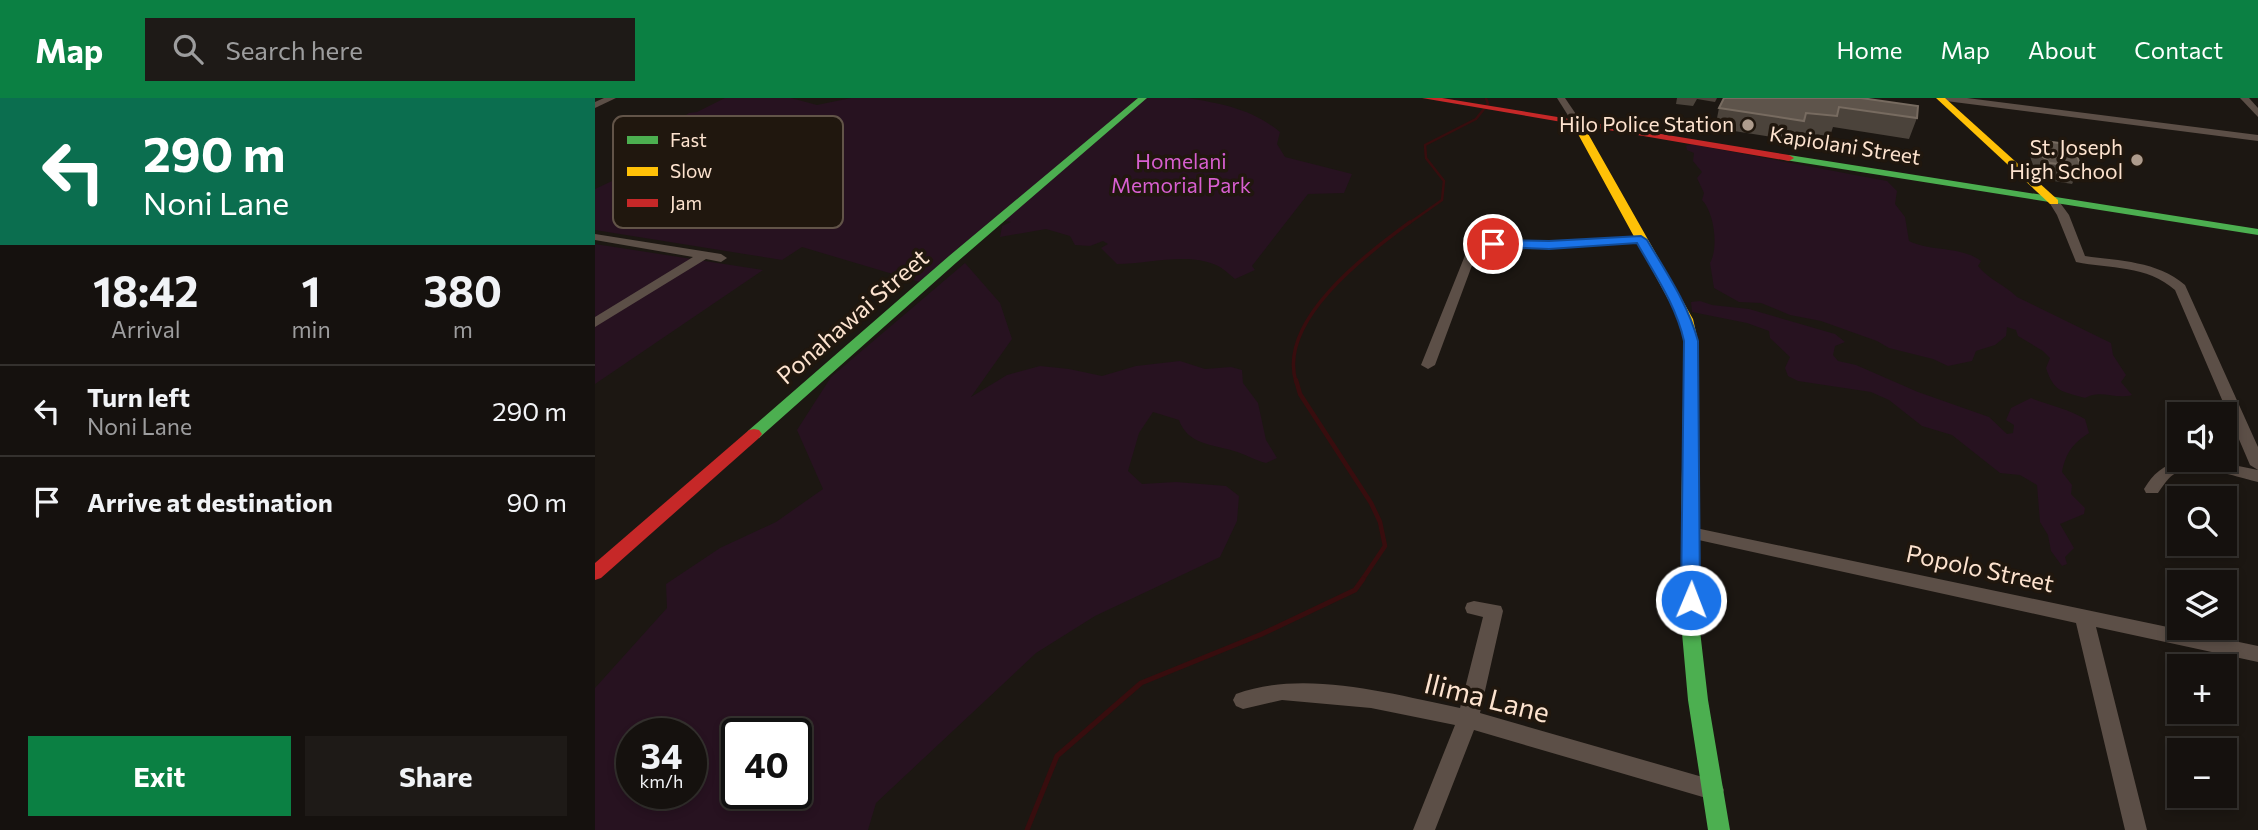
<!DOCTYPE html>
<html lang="en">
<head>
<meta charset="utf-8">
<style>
	body { margin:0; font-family:Commissioner,sans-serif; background:#1e1a17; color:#f1f3f6; height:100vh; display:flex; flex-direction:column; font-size:26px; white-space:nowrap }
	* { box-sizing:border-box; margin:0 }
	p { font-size:23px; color:#9d9d9e }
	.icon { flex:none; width:38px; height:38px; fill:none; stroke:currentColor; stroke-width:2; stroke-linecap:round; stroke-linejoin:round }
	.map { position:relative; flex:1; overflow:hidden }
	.drawer { display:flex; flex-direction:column; background:#15110e; width:595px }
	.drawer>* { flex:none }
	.top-card { background:#0b6e4f; color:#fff; overflow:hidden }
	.fabs { position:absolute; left:1572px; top:304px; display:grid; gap:14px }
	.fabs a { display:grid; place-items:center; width:70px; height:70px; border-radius:0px; background:#15110e; box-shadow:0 4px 10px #0003,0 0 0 2px #34312e; font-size:35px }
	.speed { position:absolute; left:21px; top:620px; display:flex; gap:14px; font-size:35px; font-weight:700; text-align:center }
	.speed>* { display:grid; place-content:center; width:91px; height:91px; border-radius:50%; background:#15110e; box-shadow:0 4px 10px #0003,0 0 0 2px #34312e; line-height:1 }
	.speed small { font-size:18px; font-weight:400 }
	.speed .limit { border:4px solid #111; border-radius:10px; background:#fff; color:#111 }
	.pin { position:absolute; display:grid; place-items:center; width:60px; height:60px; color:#fff; margin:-30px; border:4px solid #fff; border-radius:50%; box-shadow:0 2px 7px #0007 }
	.me { position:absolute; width:77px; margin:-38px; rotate:1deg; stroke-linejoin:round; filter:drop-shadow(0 0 5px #0008) }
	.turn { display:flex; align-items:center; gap:24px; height:147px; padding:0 28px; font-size:32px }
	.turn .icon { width:91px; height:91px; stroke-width:2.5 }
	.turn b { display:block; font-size:49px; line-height:60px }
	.eta { display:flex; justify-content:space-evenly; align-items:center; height:119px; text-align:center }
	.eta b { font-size:42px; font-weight:700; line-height:49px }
	.cta { display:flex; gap:14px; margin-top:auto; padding:14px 28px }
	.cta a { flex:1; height:80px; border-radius:0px; background:#0b8043; color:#fff; font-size:28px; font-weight:700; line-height:80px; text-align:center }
	.cta a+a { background:#1e1a17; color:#f1f3f6 }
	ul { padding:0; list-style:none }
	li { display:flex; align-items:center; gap:21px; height:91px; padding:0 28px; border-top:2px solid #34312e }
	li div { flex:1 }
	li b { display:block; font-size:26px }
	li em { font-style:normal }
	header { display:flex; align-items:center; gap:42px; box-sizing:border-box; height:98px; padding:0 35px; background:#0b8043; color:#fff }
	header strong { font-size:33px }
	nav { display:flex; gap:38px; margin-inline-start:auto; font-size:24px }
	.search { width:490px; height:63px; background:#1e1a17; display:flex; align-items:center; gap:18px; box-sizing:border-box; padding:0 24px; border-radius:0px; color:#9d9d9e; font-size:26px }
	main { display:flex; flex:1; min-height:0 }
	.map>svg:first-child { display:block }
</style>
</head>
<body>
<header>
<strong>Map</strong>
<div class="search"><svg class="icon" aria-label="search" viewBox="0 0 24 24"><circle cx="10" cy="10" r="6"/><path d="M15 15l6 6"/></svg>Search here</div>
<nav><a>Home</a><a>Map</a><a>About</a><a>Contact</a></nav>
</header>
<main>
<section class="drawer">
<div class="top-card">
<div class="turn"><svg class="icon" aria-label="left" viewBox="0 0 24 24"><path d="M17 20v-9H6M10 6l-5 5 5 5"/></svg><div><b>290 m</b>Noni Lane</div></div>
</div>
<div class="eta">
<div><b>18:42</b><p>Arrival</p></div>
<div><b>1</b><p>min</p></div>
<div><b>380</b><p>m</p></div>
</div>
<ul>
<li><svg class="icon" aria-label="left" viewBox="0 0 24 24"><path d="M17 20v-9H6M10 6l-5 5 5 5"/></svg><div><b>Turn left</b><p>Noni Lane</p></div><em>290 m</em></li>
<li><svg class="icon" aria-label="arrive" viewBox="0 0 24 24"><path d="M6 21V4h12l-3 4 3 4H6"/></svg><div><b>Arrive at destination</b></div><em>90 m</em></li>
</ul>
<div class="cta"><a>Exit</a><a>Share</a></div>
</section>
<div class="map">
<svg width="1663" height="732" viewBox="0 0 1663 732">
	<rect width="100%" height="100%" fill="#1c1712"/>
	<g fill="#271220" fill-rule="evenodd">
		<path d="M 130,0 L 196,0 L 222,7 L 256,0 L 593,0 C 628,6 657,11 685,34 L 682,46 L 690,59 L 757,76 L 749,95 L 713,96 L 657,168 L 660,172 L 640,181 C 634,176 628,170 621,167 C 592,154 553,166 522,166 L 506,150 L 513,146 L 508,143 L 495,148 L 480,147 L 475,138 L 451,131 L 405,139 L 407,128 L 416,124 L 400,120 L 328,185 L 207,149 L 187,162 L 0,132 L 0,91 L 98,45 L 59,38 L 94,15 L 102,14 Z"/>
		<path d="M 1096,46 L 1292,83 L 1302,93 L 1300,106 L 1310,119 L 1314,143 C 1337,154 1366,148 1386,163 L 1383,168 C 1394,182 1410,187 1422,199 L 1516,245 L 1518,257 L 1531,277 L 1526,284 L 1537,297 C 1520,302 1506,291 1490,300 C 1466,293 1459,294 1451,270 L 1455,260 L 1448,253 L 1423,238 L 1421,232 L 1412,229 L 1411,238 L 1400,247 L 1381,253 L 1377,263 L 1353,268 L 1338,261 L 1294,250 L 1282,243 L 1226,223 L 1195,217 L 1166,205 L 1144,204 L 1119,190 L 1115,165 C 1124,149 1119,114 1107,102 L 1109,95 L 1102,80 L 1107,74 L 1098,63 L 1099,55 L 1092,52 L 1091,48 Z"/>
		<polygon points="0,146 168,172 0,286"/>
		<path d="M 370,165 L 405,205 L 417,241 L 376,299 L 412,277 L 445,268 L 474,271 L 507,278 L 541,268 L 585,263 L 610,271 L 636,269 L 647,272 L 648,285 L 663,305 L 671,342 L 682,360 L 671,365 C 659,362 650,356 639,353 C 617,346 593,347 584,322 L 558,314 L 544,335 L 533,373 L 547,386 L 581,384 L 631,388 L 644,398 L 642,423 L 625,459 L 500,518 L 441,555 L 281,705 L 273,732 L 0,732 L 0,590 L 72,510 L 71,486 L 125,450 L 181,424 L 228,391 L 202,332 L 236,279 ZM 37,635 L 96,635 L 96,695 L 37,695 ZM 142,635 L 201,635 L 201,695 L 142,695 Z"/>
		<path d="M 1105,203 L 1117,207 L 1154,211 L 1240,236 L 1250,244 L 1240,248 L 1238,257 L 1243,263 L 1261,267 L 1323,294 L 1394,319 L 1412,336 L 1418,335 L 1419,327 L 1411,322 L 1416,310 L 1436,300 C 1454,307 1474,311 1490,321 L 1494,335 C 1477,346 1471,355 1467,374 L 1477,387 L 1476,396 L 1490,410 L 1489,416 L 1465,426 L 1479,450 L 1470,459 L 1472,466 L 1467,468 L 1456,453 L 1453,437 L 1445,424 L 1442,387 L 1425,377 L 1405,375 L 1357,337 L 1327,328 L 1294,302 L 1276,294 L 1203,283 L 1193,278 L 1190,270 L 1195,259 L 1175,240 L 1174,233 L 1152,225 L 1097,214 L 1096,204 Z"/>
	</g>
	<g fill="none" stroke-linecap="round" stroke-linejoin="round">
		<polyline stroke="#380d0e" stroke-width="2.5" points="813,126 847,102 849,83 831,60 830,47 881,21 893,6 891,0"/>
		<path stroke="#380d0e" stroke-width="3.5" d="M 701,284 C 682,222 772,156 815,124"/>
		<polyline stroke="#380d0e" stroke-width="4.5" points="701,282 705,296 776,405 785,424 790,448 767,482"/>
		<polyline stroke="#380d0e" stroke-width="5" points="432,732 462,658 546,585 667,536 760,492 768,481"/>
		<g fill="#5c4f47" fill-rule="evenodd">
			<polygon points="9,0 21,0 0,10 0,4"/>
			<polygon points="962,0 970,0 987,25 985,27 979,27"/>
			<polygon points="1347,0 1372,0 1663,37 1663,43 1351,3"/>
			<polygon points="1645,0 1654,0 1663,10 1663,19"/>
			<path d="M 1455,102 L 1463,102 L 1474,117 L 1490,158 C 1525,163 1562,163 1590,187 L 1663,349 L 1663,372 L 1655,367 L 1580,192 C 1552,167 1515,171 1481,164 L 1462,117 L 1454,104 Z"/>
			<polygon points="0,136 126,156 132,160 126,164 111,161 0,229 0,219 98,159 0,142"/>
			<polygon points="1046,139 1052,142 1050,144 954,151 890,149 882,154 840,267 833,271 826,267 873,150 888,143 954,143"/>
			<path d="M 1585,363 L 1619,363 L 1663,372 L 1663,384 C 1643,379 1601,365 1581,375 C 1573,379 1568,388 1563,395 L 1551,395 L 1549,391 C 1558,376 1568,367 1585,363 Z"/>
			<polygon points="1096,429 1663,548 1663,564 1501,529 1552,732 1530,732 1481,525 1090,439 1087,435 1090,431"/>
			<path d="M 879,503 L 906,508 L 908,513 L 885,615 L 1118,682 L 1126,685 L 1129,692 L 1126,699 L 1118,702 L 879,632 L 840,732 L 818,732 L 860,627 L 776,610 L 687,602 L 648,611 L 641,608 L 638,602 L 641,596 C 709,571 796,596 865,610 L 888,519 L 872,515 L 870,510 L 872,505 Z"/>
		</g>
		<g fill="#4caf50" fill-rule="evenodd">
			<polygon points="543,0 552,0 362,164 164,340 154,340 151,336 154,332 354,158"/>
			<polygon points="1194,57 1663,131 1663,137 1190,62 1189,60"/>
			<polygon points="1095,429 1101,431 1104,435 1104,524 1113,602 1135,732 1113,732 1093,602 1086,524 1086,435 1089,431"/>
		</g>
		<g fill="#ffc107" fill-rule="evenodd">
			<polygon points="1341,0 1350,0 1463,102 1463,106 1455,106"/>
			<polygon points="982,22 987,25 1098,221 1103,243 1104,435 1101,439 1089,439 1086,435 1089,243 1084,221 977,25"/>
		</g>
		<g fill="#c62828" fill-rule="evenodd">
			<polygon points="827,0 847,0 1194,57 1199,60 1194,63"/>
			<polygon points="159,331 164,332 167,336 164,340 6,480 0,482 0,465 154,332"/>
		</g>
	</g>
	<g fill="#4b433b">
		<polygon points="1082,0 1122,0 1120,4 1102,1 1098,8 1081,6"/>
		<polygon points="1266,0 1322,20 1314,41 1238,29 1235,38 1206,35 1203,43 1120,30 1124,10"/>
		<polygon points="1443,42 1486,69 1477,86 1447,81 1440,74 1435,58"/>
	</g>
	<g fill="#5e544b" stroke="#776b60" stroke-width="2">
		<polygon points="1129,0 1266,0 1323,8 1322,20 1244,9 1242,18 1211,15 1209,23 1124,10"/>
		<polygon points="1443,42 1478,47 1486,69 1455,65 1447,58"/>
	</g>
	<path fill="#1a73e8" stroke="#114b97" stroke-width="2" d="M 1046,138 L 1052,142 C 1071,174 1093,206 1103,243 L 1105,502 L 1102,507 L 1096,509 L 1089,507 L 1086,502 L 1089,243 C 1081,207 1060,177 1042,145 L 954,151 L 898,149 L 892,146 L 898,142 L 954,143 Z"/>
	<g fill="#ae9c8d" stroke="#20170e" stroke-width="2.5">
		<circle cx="1153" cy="27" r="7"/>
		<circle cx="1542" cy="62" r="7"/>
	</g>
	<g text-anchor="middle" stroke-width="7" stroke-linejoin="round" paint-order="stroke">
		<g font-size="21" fill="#fde3cf" stroke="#20170e" text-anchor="end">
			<text x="1139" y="34">Hilo Police Station</text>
			<text x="1528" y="57">St. Joseph<tspan x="1528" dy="24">High School</tspan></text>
		</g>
		<g font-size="21" fill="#fde3cf" stroke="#20170e">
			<text transform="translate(1250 48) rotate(9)" y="7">Kapiolani Street</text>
		</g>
		<g font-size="21" fill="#d85fd0" stroke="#20170e">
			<text x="586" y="71">Homelani<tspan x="586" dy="24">Memorial Park</tspan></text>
		</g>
		<g font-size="24" fill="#fde3cf" stroke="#20170e">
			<text transform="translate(258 219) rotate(-41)" y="8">Ponahawai Street</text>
			<text transform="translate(1385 471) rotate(12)" y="8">Popolo Street</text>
		</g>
		<g font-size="28" fill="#fde3cf" stroke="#20170e">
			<text transform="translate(892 600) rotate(14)" y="10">Ilima Lane</text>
		</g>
	</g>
	<rect x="18" y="18" width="230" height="112" rx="10" fill="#20170e" stroke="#625448" stroke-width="2"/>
	<rect x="32" y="38" width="31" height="8" fill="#4caf50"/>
	<rect x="32" y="69" width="31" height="9" fill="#ffc107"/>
	<rect x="32" y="101" width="31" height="8" fill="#c62828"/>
	<g font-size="19" fill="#fde3cf">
		<text x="75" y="49">Fast</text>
		<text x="75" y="80">Slow</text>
		<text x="75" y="112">Jam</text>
	</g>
</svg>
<div class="fabs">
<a><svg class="icon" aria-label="sound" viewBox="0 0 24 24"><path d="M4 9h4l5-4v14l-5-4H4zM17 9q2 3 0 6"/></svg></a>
<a><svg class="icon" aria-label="search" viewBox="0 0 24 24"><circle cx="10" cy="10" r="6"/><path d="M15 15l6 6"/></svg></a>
<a><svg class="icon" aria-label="layers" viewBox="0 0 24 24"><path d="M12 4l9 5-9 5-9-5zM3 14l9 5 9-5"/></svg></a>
<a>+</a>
<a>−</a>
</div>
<div class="speed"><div>34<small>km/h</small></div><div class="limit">40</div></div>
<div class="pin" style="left:898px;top:146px;background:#d93025"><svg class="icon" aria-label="arrive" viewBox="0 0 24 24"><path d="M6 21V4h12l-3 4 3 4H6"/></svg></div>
<svg class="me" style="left:1096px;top:502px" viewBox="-20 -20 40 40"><circle r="17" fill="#1a73e8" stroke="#fff" stroke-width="3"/><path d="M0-11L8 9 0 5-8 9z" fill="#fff"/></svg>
</div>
</main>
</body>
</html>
